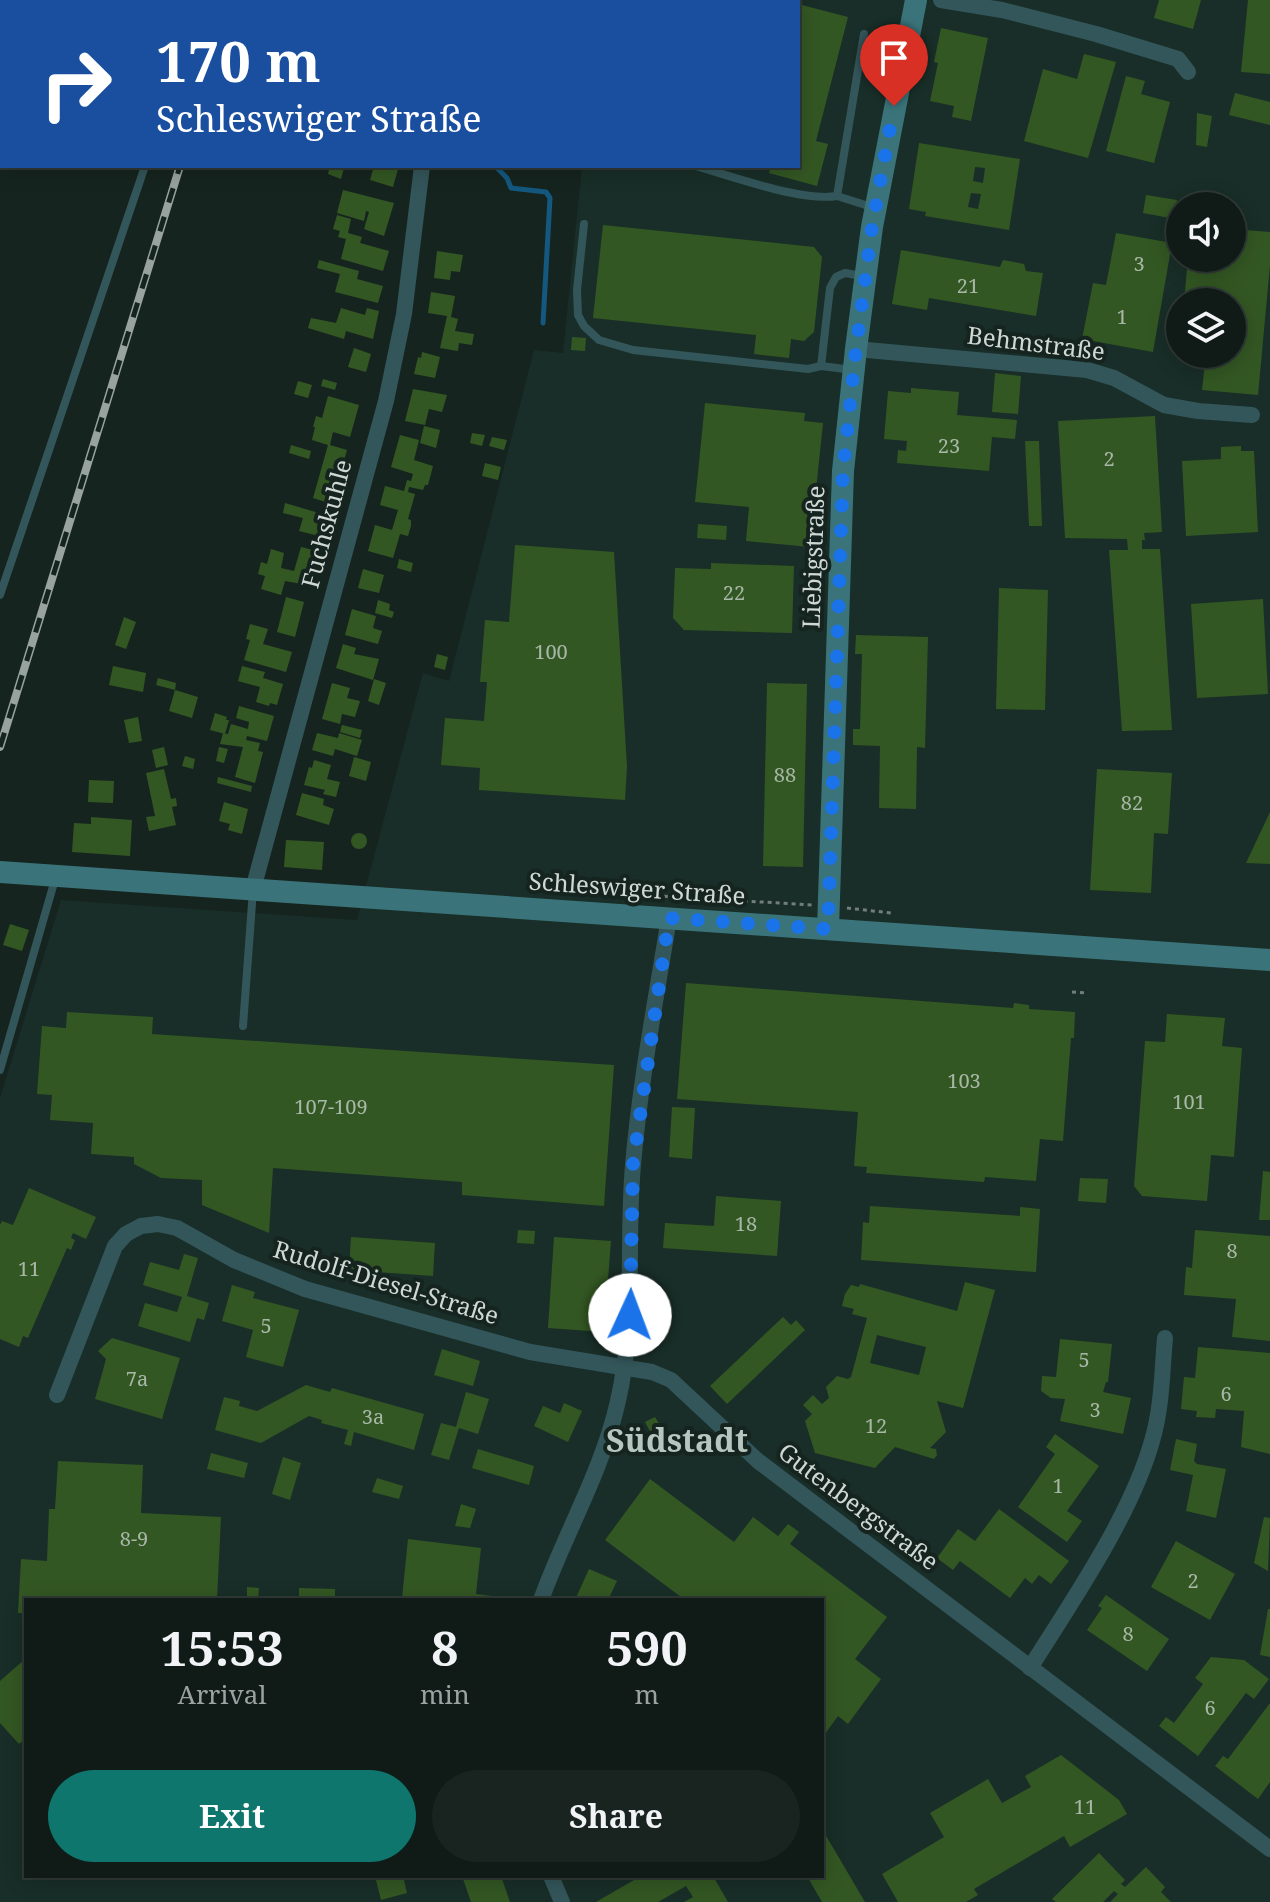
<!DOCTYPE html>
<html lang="en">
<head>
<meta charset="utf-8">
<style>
	body { margin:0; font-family:"Noto Serif",serif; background:#192420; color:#f1f3f6; height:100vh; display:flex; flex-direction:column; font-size:30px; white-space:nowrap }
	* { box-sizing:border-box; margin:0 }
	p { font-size:26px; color:#9ca1a1 }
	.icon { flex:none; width:44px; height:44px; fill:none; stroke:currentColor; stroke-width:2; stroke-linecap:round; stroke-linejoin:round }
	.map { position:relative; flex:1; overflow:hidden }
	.sheet { position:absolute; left:24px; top:1598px; width:800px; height:280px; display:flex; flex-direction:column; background:#101b17; border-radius:0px; box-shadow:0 4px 20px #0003,0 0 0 2px #303936 }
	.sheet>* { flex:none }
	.guide { position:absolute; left:0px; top:0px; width:800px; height:168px; box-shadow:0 4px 20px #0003,0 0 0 2px #303936; background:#1a4fa0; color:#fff; overflow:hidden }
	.fabs { position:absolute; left:1166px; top:192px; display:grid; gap:16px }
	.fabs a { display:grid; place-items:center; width:80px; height:80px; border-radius:50%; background:#101b17; box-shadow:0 4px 20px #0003,0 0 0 2px #303936; font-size:40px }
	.pin { position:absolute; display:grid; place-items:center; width:68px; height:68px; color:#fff; margin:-82px -34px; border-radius:50% 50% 50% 0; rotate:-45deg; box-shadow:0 0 8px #0007 }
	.pin .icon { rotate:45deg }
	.me { position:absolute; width:88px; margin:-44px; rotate:2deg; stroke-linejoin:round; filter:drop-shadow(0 0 6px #0008) }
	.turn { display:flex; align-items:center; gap:28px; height:168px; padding:0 24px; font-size:36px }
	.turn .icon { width:104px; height:104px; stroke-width:2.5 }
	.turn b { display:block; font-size:56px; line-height:68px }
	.eta { display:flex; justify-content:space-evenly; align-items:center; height:136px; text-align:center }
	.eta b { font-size:48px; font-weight:700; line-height:56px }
	.button { display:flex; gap:16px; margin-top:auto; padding:16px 24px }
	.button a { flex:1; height:92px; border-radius:48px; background:#0f766e; color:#fff; font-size:32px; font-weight:700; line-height:92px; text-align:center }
	.button a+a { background:#192420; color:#f1f3f6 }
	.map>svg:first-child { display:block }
</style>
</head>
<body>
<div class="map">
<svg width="1270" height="1902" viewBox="0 0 1270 1902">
	<rect width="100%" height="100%" fill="#16241f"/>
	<path fill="#192e28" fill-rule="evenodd" d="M 603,0 L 1270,0 L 1270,1902 L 0,1902 L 0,1098 L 61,900 L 357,920 L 423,673 L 449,681 L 534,350 L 563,353 L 582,166 L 798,166 L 798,2 L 602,2 ZM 1180,206 L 1232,206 L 1232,258 L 1180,258 ZM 1180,302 L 1232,302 L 1232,354 L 1180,354 ZM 26,1600 L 822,1600 L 822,1876 L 26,1876 Z"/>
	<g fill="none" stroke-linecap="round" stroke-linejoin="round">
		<polyline stroke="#14587f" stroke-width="5" points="495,166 507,178 511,188 546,192 550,198 543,323"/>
	</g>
	<g fill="#335723" fill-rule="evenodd">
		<polygon points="1159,0 1201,0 1193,29 1154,18"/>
		<polygon points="1248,0 1270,0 1270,74 1241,72"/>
		<polygon points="798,4 848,17 816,141 828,144 817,186 769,173 771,166 798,166"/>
		<polygon points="941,28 988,38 971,121 952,117 954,106 930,101 938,63 934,62"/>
		<polygon points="1084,54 1116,62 1088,158 1024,141 1043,69 1077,79"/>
		<polygon points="1126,76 1145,81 1141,94 1170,102 1154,163 1106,151"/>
		<polygon points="1235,93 1270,102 1270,125 1229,115"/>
		<polygon points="1197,113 1212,116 1207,147 1196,145"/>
		<path d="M 919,143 L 1020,159 L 1009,230 L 925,216 L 926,212 L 909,209 ZM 975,167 L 985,168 L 983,183 L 973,181 ZM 971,193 L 981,194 L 978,209 L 968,207 Z"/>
		<polygon points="330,166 344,168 341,179 328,174"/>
		<polygon points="374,166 398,169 393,187 370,180"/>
		<polygon points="343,190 394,203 384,236 364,229 369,212 366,211 364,221 337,213"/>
		<polygon points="1146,195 1177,200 1175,219 1143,213"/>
		<polygon points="337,215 351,219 348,233 362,237 360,243 389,251 383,271 341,259 346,239 338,237 340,231 333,229"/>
		<polygon points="603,225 814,247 822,257 814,332 804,341 791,339 789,358 754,354 756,335 593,318"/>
		<polygon points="1232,229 1270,232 1270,265 1258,395 1202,390 1206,354 1232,354 1232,302 1184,302 1188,258 1232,258"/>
		<polygon points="1116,233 1172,243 1153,352 1082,339 1093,283 1106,285"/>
		<polygon points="901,250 1000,267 1003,260 1024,264 1026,271 1043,273 1036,316 929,298 927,310 892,304"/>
		<polygon points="437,251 463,255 460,272 451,271 450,280 434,278"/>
		<polygon points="319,260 359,271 357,279 383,286 378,303 335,292 340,274 317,268"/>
		<polygon points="431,292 455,296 451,317 458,319 455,331 474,334 472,345 459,343 458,351 440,348 447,316 428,313"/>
		<polygon points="341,308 365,315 367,308 379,311 373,339 346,331 344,339 308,328 311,318 336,323"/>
		<polygon points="572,337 586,338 585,351 571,350"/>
		<polygon points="354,348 371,354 366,372 348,367"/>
		<polygon points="422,352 440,357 435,378 414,374 418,357 421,358"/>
		<polygon points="995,373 1021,376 1018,414 992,412"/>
		<polygon points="323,379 337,383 335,390 321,386"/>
		<polygon points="298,381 312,385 308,398 294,394"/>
		<polygon points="911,388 959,392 957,415 1017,420 1015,439 992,437 989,471 897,463 898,450 906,451 907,441 884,439 888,391 911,393"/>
		<polygon points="413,389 447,395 442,412 429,409 425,425 405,421"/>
		<polygon points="328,396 359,405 350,437 333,432 330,445 347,450 332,504 313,498 328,445 312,440 315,427 313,427 316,416 322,418"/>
		<polygon points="705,403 805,413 804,421 823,423 810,547 746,541 749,507 695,502"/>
		<polygon points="1155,416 1162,532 1144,533 1145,540 1142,540 1142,549 1160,549 1172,730 1122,731 1109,550 1128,550 1127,539 1065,538 1058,421"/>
		<polygon points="424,426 440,430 436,448 420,443"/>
		<polygon points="472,433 485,435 482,446 470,443"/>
		<polygon points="400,435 419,440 414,460 433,466 428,485 425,485 423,490 409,487 408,492 415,494 408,519 411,520 411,526 408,536 400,534 393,558 368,551 375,525 392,530 398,510 380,505 385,486 404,491 407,480 411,481 413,474 391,467"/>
		<polygon points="492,437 507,440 504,450 489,446"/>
		<polygon points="1025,441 1039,441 1042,526 1029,526"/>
		<polygon points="291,445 311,451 309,459 289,453"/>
		<polygon points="1241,446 1241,451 1254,451 1258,532 1186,536 1182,461 1221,459 1221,447"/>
		<polygon points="485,463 501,467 498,480 482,476"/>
		<polygon points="285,503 329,516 323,537 299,531 303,518 283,513"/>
		<polygon points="698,524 727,526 726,540 697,538"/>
		<polygon points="515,545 614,552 627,767 625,800 479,790 480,768 441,765 445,718 484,721 487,682 480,682 485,620 509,622"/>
		<polygon points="301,547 317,551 307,585 285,581 281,595 261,589 265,576 258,574 261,562 267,564 271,549 284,553 281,568 294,571"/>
		<polygon points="399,559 413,563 411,572 397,568"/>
		<polygon points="711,563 794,566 792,633 684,630 673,618 675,568 711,569"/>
		<polygon points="363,569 384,575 379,593 358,588"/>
		<polygon points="999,588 1048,590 1045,710 996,709"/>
		<polygon points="286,597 304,602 295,637 277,632"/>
		<polygon points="1263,599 1268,694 1197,698 1191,604"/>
		<polygon points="378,600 390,604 389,610 394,612 392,618 375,613"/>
		<polygon points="352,609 376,616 373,628 382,631 378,644 345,635"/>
		<polygon points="124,617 136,622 126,649 115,645"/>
		<polygon points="250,624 268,629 263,644 292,652 286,672 244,660 250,640 246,639"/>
		<polygon points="856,635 928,637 925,748 917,747 916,809 879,808 880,746 853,745 853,729 860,729 862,654 855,654"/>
		<polygon points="343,644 356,648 354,654 379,659 373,680 336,668"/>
		<polygon points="437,654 448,657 445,670 434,667"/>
		<polygon points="113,666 146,673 143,692 109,685"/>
		<polygon points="242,666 265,672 263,678 283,684 277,705 270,703 269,706 256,702 260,687 238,681"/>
		<polygon points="158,678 176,683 175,690 156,685"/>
		<polygon points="374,679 386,683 379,705 368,701"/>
		<polygon points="332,683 350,688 347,698 360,701 355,717 342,714 340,724 322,719"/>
		<polygon points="767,683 807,684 803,867 763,866"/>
		<polygon points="175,690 198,697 192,718 169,711"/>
		<polygon points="239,706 274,716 267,741 247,736 246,740 260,743 258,751 263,752 255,783 235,777 243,747 220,744 223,733 228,734 231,724 248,729 249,722 236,718"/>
		<polygon points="215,713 227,717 226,720 229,720 225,734 210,730"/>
		<polygon points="138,717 142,741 129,743 124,720"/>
		<polygon points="342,725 362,730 360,738 340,732"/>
		<polygon points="317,733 338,738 339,733 362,740 357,756 335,749 333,756 312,750"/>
		<polygon points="164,747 168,765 156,768 152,750"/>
		<polygon points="219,747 228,749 224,763 216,761"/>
		<polygon points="185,756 195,759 193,769 182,766"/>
		<polygon points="354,757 371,762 366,781 349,776"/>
		<polygon points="314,760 331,765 327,779 340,782 336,797 323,794 325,790 304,785 309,767 312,768"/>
		<polygon points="164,769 171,799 176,798 177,806 172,807 176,825 149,831 146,817 155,816 146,773"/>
		<polygon points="1097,769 1172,773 1168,834 1154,833 1151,893 1090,890"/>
		<polygon points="218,777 252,786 251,792 217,783"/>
		<polygon points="89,780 114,781 113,803 88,802"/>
		<polygon points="302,793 324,799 323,805 334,809 329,825 296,815"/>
		<polygon points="224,802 248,809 242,834 228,830 230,824 219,821"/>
		<polygon points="1270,812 1270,864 1246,863"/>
		<polygon points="91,817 132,820 130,856 72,852 74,823 91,824"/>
		<circle cx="359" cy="841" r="8"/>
		<polygon points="286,840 324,842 322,870 284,867"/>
		<polygon points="10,924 29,930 22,951 3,945"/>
		<polygon points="686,983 1013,1008 1014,1003 1021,1004 1029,1005 1029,1009 1075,1012 1074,1038 1071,1038 1063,1141 1040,1139 1036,1181 985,1177 984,1182 866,1173 867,1167 854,1166 858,1112 677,1099"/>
		<polygon points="67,1012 153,1017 152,1034 614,1065 604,1206 462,1195 462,1182 273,1168 269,1233 202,1205 202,1180 161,1178 134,1164 134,1157 91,1154 93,1123 50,1120 52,1095 37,1094 42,1026 66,1028"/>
		<polygon points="1167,1014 1225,1018 1222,1046 1242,1048 1234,1157 1211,1155 1207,1201 1142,1196 1134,1186 1145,1041 1165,1042"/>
		<polygon points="672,1107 695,1108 692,1159 669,1157"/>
		<polygon points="1263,1171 1270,1172 1270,1220 1259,1220"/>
		<polygon points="1080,1178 1108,1179 1106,1203 1078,1201"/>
		<polygon points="29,1188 96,1217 86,1239 73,1233 71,1238 75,1240 71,1250 67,1248 28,1338 23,1336 19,1347 0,1339 0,1225 2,1221 13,1225"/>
		<polygon points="716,1196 781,1201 777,1256 663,1248 665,1223 714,1226"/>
		<polygon points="870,1206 1020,1216 1020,1207 1040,1209 1036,1272 861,1260 863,1222 869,1223"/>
		<polygon points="518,1230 535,1231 534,1244 517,1243"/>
		<polygon points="1195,1230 1270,1236 1270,1341 1232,1337 1236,1299 1184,1295 1186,1267 1192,1268"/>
		<polygon points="351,1237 435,1243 433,1276 349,1270"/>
		<polygon points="554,1237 611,1241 604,1332 548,1328"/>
		<polygon points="184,1254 198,1258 187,1296 209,1303 204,1320 197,1318 190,1342 138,1326 145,1303 177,1312 182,1297 143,1285 150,1262 179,1270"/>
		<path d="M 965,1282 L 995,1290 L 963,1408 L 937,1401 L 946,1432 L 930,1448 L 936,1449 L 937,1455 L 934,1459 L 895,1447 L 875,1468 L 815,1453 L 805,1421 L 812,1414 L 803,1405 L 813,1395 L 822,1404 L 829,1398 L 826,1387 L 837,1376 L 848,1379 L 851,1377 L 867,1318 L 852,1314 L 854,1309 L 842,1306 L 845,1294 L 851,1285 L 859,1287 L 860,1284 L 957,1311 ZM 877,1335 L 926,1347 L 919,1375 L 870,1363 Z"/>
		<polygon points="232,1285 255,1292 253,1298 299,1310 283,1367 246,1357 253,1330 222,1321"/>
		<polygon points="783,1317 791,1325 796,1320 805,1330 727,1404 710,1386"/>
		<polygon points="112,1338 180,1358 162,1419 95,1399 106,1359 98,1351"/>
		<polygon points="1060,1339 1112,1344 1108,1382 1106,1382 1103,1392 1131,1398 1123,1434 1060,1421 1065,1399 1051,1398 1041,1391 1042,1376 1056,1377"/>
		<polygon points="1198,1347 1270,1353 1270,1454 1241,1447 1244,1411 1216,1409 1215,1418 1196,1417 1197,1411 1181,1409 1184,1377 1195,1378"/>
		<polygon points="442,1349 480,1361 473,1386 434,1375"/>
		<polygon points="306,1385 330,1392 332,1388 424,1414 414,1450 354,1432 351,1446 344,1444 348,1430 321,1423 322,1420 309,1416 261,1443 215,1430 224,1397 240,1401 239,1406 257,1411"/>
		<polygon points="466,1392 489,1399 478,1434 459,1428 449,1460 431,1455 441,1423 456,1427"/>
		<polygon points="564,1403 582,1411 568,1442 534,1426 543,1406 560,1413"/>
		<polygon points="655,1417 661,1427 651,1433 645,1422"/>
		<polygon points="1055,1434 1099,1466 1067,1511 1082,1521 1067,1542 1018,1507 1055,1454 1046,1447"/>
		<polygon points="1176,1439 1197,1444 1194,1461 1197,1464 1226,1469 1216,1518 1186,1511 1193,1475 1170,1470"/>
		<polygon points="478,1449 534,1466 529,1485 472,1468"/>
		<polygon points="211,1453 248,1463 244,1478 207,1469"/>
		<polygon points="283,1457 301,1463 290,1500 272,1494"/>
		<polygon points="58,1461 143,1465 141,1513 221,1517 217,1600 26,1600 26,1613 18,1613 21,1559 47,1561 49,1509 55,1509"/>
		<polygon points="377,1478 403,1486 399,1499 372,1492"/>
		<polygon points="650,1479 734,1542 753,1517 778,1536 788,1524 799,1532 790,1544 887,1617 855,1659 881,1679 848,1724 838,1716 822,1738 822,1600 685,1600 605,1540"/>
		<polygon points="461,1504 476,1509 470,1528 455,1526"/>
		<polygon points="999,1509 1069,1561 1051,1584 1039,1575 1032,1584 1025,1578 1010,1598 960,1561 953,1570 937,1558 958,1529 975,1541"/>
		<polygon points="1264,1517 1270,1518 1268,1571 1254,1563"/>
		<polygon points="408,1539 481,1548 476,1594 500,1597 500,1600 402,1598"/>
		<polygon points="1176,1541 1235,1574 1210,1620 1151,1587"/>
		<polygon points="589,1569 617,1581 608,1600 575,1600"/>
		<polygon points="247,1587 259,1588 258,1600 247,1600"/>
		<polygon points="299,1588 335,1589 335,1600 299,1600"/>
		<polygon points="1106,1595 1169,1639 1147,1671 1087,1630 1102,1608 1098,1606"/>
		<polygon points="1268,1609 1270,1609 1270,1657 1260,1655"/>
		<polygon points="1211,1657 1244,1660 1269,1679 1254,1699 1246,1693 1198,1756 1159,1726 1166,1717 1174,1723 1203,1684 1195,1678"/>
		<polygon points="24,1660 26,1663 26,1738 19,1744 0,1723 0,1681"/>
		<polygon points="1270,1703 1270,1782 1258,1799 1215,1766 1223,1756 1228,1759"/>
		<polygon points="1061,1755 1119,1800 1127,1814 1070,1847 1064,1836 974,1889 978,1895 966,1902 898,1902 882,1874 944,1837 930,1813 988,1779 1002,1803 1031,1787 1025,1776"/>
		<polygon points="822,1829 865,1902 822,1902 807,1876 822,1876"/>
		<polygon points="1099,1853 1125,1880 1121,1884 1125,1887 1146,1867 1165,1887 1161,1892 1171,1902 1110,1902 1118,1894 1114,1891 1103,1902 1056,1902 1052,1899"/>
		<polygon points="375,1876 403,1876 407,1893 381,1900"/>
		<polygon points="462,1876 501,1876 510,1902 471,1902"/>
		<polygon points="641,1876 713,1876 728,1902 684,1902 693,1897 686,1886 658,1902 596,1902"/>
	</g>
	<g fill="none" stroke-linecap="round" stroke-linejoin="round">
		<g stroke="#737e7a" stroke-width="3" stroke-dasharray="4 4" stroke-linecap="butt">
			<polyline points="560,890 812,905"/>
			<polyline points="847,908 891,913"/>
			<polyline points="1072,992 1087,993"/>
		</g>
		<g stroke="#33565a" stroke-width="8">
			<polyline points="198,2 199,0"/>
			<polyline points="864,34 837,196 875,208"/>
			<path d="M 695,166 C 732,176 801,202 837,196"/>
			<polyline points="584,224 577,290 578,315 584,326 599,340 633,350 808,369 821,366"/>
			<polyline points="853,370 821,366 830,288 836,277 845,273 862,276"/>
			<polyline points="0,595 145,166"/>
			<polyline points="243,1026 253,890"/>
			<polyline points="0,1070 56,876"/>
		</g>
		<g stroke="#33565a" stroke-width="16">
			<polyline points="941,0 1002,10 1096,34 1178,59 1188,72"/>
			<polyline points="443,2 443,0"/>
			<polyline points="856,349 1087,370 1114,378 1164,405 1198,411 1252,415"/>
			<polyline points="253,889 386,401 404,314 422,166"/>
			<polyline points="57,1395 115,1246 126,1234 141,1226 158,1224 177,1228 234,1260 305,1289 530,1352 652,1372 671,1380 758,1461 1270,1849"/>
			<path d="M 541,1600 C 565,1533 602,1472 618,1401 C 636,1324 626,1244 633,1165 C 640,1082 656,999 669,918"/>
			<path d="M 1030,1668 C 1072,1601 1131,1516 1152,1441 C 1162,1408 1162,1372 1165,1338"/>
			<polyline points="551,1876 562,1902"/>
		</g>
		<g stroke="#3a747a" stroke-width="22">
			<polyline points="0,872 1270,960"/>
			<polyline points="828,929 843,471 856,349 872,227 916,0"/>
		</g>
		<g stroke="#98a39f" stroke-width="8">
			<g id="rail">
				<polyline points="230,2 231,0"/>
				<polyline points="0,747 180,166"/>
			</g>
		</g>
		<use href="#rail" stroke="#16241f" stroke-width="5" stroke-dasharray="15" stroke-linecap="butt"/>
	</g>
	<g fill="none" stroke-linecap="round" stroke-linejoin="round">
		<polyline stroke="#1a73e8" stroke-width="14" stroke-dasharray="0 25.2" points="630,1315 633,1164 669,918 828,929 843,471 856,349 872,227 894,106"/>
	</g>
	<g text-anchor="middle" stroke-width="8" stroke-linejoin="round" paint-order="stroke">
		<g font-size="20" fill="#a8b8a8">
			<text x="1139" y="271">3</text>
			<text x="968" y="293">21</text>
			<text x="1122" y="324">1</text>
			<text x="949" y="453">23</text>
			<text x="1109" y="466">2</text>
			<text x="734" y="600">22</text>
			<text x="551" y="659">100</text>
			<text x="785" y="782">88</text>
			<text x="1132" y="810">82</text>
			<text x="964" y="1088">103</text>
			<text x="1189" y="1109">101</text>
			<text x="331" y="1114">107-109</text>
			<text x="746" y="1231">18</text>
			<text x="1232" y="1258">8</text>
			<text x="29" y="1276">11</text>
			<text x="266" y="1333">5</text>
			<text x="1084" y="1367">5</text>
			<text x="137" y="1386">7a</text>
			<text x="1226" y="1401">6</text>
			<text x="1095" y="1417">3</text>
			<text x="373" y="1424">3a</text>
			<text x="876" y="1433">12</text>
			<text x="1058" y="1493">1</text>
			<text x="134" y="1546">8-9</text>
			<text x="1193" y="1588">2</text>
			<text x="1128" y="1641">8</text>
			<text x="1210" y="1715">6</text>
			<text x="1085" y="1814">11</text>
		</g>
		<g font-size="24" fill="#cfd8d5" stroke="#16241f">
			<text transform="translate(1036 344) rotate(7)" y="8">Behmstraße</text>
			<text transform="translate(327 524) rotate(-75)" y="8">Fuchskuhle</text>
			<text transform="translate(814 557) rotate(-88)" y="8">Liebigstraße</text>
			<text transform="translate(637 889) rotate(4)" y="8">Schleswiger Straße</text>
			<text transform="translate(386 1283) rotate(17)" y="8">Rudolf-Diesel-Straße</text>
			<text transform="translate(858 1507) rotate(37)" y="8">Gutenbergstraße</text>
		</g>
		<g font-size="32" font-weight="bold" fill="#b5c7c0" stroke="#16241f">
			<text x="677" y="1452">Südstadt</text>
		</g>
	</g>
</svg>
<div class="fabs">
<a><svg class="icon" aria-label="sound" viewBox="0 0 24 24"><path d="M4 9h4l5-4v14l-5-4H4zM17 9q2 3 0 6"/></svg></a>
<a><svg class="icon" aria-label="layers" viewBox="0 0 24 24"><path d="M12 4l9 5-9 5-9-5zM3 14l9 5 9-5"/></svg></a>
</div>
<div class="pin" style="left:894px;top:106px;background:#d93025"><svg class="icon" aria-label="arrive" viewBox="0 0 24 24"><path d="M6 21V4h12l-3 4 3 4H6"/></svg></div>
<svg class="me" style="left:630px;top:1315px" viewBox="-20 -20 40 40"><circle r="19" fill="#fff"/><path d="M0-13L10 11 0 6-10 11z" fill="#1a73e8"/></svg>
<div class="guide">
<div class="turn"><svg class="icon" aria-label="right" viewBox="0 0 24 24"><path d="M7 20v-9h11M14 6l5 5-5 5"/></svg><div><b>170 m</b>Schleswiger Straße</div></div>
</div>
<section class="sheet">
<div class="eta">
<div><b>15:53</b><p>Arrival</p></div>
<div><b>8</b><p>min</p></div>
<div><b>590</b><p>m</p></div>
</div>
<div class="button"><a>Exit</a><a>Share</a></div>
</section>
</div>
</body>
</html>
